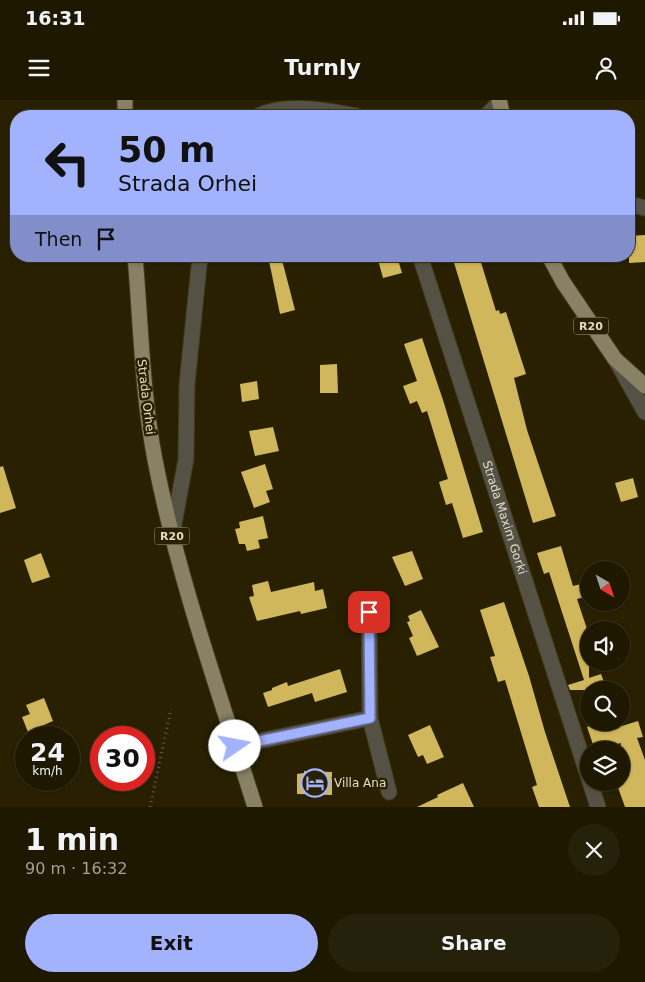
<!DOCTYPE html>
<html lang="en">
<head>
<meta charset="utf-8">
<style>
	body { margin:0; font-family:"DejaVu Sans",sans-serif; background:#26210b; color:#f1f3f6; height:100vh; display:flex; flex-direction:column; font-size:19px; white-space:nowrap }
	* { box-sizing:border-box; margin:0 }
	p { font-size:16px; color:#a1a099 }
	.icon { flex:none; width:28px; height:28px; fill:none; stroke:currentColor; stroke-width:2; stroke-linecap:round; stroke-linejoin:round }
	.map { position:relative; height:707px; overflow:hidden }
	.panel { display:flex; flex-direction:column; background:#1e1801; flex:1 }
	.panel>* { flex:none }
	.hud { position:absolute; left:10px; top:10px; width:625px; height:152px; border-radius:20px; box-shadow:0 1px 4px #0004,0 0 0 1px #3c3723; background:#a2b2fd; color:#111; overflow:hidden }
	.needle { width:32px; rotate:141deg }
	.fabs { position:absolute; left:580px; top:461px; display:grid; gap:10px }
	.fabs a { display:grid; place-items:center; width:50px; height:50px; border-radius:50%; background:#1e1801; box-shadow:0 1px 4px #0004,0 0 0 1px #3c3723; font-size:25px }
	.speed { position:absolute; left:15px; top:626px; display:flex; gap:10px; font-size:25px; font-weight:700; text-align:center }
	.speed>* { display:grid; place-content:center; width:65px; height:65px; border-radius:50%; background:#1e1801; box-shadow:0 1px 4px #0004,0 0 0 1px #3c3723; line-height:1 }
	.speed small { font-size:12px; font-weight:400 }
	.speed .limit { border:8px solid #d22; background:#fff; color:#111 }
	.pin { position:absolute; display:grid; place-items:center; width:42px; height:42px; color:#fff; margin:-21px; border-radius:10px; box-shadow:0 2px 8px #0006 }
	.me { position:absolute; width:55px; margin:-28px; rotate:78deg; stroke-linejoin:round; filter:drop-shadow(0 0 4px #0008) }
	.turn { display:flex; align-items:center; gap:18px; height:105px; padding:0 25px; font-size:22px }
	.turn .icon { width:65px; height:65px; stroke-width:2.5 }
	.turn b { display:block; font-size:35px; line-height:42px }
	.then { display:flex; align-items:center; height:48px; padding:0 25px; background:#0003; gap:10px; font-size:19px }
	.round { display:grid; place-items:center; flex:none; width:52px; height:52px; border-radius:26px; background:#26210b }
	.headline { display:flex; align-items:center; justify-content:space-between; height:85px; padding:0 25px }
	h1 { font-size:30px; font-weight:700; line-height:38px }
	.cta { display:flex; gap:10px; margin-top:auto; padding:10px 25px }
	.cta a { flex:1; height:58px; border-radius:30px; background:#a2b2fd; color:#111; font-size:20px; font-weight:700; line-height:58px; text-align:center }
	.cta a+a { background:#26210b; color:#f1f3f6 }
	.status { display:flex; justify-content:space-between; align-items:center; height:35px; padding:0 25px; background:#1e1801; direction:ltr }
	.status svg { height:14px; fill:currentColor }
	header { display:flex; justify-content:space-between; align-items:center; height:65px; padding:0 25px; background:#1e1801; font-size:22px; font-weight:700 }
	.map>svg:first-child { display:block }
</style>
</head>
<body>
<div class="status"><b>16:31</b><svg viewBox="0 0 49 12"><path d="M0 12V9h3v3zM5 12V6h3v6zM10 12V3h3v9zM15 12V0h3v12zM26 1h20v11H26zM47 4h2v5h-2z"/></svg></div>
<header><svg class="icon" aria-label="menu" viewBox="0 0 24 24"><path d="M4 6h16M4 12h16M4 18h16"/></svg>Turnly<svg class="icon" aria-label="person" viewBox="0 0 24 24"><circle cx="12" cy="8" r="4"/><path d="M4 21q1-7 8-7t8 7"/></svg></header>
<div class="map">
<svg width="645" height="707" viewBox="0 0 645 707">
	<rect width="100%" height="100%" fill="#282001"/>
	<g fill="#d1b75c">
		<polygon points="645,135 645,162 629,163 629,136"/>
		<polygon points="268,156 281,156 295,210 280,214"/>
		<polygon points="377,156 397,156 402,173 383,178"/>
		<polygon points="452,156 479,156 496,211 499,210 500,214 506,212 526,274 514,278 527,330 556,416 533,423"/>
		<polygon points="422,238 443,300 483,432 463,438 452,403 446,405 439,382 448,379 427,311 422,313 417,301 410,304 403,286 417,281 404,244"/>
		<polygon points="337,264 338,293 320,293 320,265"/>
		<polygon points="257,281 259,299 242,302 240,284"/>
		<polygon points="273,327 279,351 255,356 249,331"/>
		<polygon points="265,364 273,389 266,391 270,402 254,408 241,372"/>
		<polygon points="3,366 16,408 0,413 0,367"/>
		<polygon points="633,378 638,397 621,402 615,383"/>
		<polygon points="263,416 268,438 258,440 260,448 247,451 245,444 239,444 235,429 240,428 239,422"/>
		<polygon points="561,446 573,486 581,484 584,497 577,499 589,535 589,578 601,574 607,590 570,590 568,585 584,580 549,472 544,474 537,453"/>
		<polygon points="412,451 423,479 405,486 392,457"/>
		<polygon points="41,453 50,477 32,483 24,460"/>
		<polygon points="268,481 271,492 314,482 315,491 323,489 327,508 301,514 300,511 257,521 249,497 254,496 252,485"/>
		<polygon points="504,502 529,576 545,632 570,707 539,707 532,687 537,685 505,580 498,582 490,557 495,556 480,510"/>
		<polygon points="421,510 439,547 417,556 409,538 413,536 407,522 410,521 408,516"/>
		<polygon points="340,569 347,592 315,602 312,593 268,607 263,593 272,590 272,588 287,582 288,586"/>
		<polygon points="44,598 53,621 28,632 22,617 30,614 26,605"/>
		<polygon points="638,621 643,637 637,638 645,660 645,707 625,707 616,682 621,682 621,643 595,650 587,627 600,622 621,622 622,626"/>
		<polygon points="430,625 444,657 427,664 423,655 418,657 408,635"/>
		<polygon points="304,671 332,672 332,695 297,694 297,674 304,673"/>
		<polygon points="463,683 474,707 417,707 438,697 437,695"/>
	</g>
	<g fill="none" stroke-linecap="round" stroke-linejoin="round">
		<g stroke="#423a1d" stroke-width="17">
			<g id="minor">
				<path d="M 258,16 C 287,2 327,11 357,16"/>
				<polyline points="486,16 500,2"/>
				<polyline points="629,104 645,108"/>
				<path id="s1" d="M 420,156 L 589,679"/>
				<polyline points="617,262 645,312"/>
				<polyline points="172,435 186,359 187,284 200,156"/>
				<polyline points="369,512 370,618 389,692"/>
				<polyline points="235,646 370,618"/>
				<polyline points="590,682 598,707"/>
			</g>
		</g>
		<g stroke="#423a1d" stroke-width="17">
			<g id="major">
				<polyline points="499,0 503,16"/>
				<polyline points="125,16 125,0"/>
				<path d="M 135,156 C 141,225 142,293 155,360 C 178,478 219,592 255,707"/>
				<polyline points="549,156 563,182 615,259 645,286"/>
			</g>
		</g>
		<polyline stroke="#665f45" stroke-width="3" stroke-dasharray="1 4" stroke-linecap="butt" points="150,707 171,609"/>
		<use href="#minor" stroke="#555144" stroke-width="15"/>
		<use href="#major" stroke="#898165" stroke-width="15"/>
	</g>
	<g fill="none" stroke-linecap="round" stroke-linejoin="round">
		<g stroke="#6974a4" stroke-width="12">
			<polyline id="route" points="235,646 370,618 369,512"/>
		</g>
		<use href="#route" stroke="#a2b2fd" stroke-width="9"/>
	</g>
	<defs>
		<g id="hotel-ring" transform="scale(1.4375)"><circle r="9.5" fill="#282001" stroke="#a2b2fd" stroke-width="1.5"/><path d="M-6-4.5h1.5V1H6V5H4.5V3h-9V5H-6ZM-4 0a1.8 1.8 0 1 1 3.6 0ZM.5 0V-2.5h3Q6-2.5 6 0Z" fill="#a2b2fd"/></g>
	</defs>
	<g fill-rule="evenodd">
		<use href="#hotel-ring" x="315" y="683"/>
	</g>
	<g text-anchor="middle" stroke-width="5" stroke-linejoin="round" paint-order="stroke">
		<g fill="#282001" stroke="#a9a38d" stroke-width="1">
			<rect x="573.5" y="217.5" width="35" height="17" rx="4"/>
			<rect x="154.5" y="427.5" width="35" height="17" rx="4"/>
		</g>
		<g font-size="11" font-weight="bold" fill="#e0dbc9">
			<text x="591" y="230">R20</text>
			<text x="172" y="440">R20</text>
		</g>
		<g font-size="12" fill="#e0dbc9" stroke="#282001">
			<text transform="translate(146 297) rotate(83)" y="4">Strada Orhei</text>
			<text dy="4" stroke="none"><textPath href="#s1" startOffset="275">Strada Maxim Gorki</textPath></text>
		</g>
		<g font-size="12" fill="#e0dbc9" stroke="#282001" text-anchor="start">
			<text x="334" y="687">Villa Ana</text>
		</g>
	</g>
</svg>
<div class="fabs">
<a><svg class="needle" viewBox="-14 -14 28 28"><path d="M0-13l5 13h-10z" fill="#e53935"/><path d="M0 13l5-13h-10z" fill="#a1a099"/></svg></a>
<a><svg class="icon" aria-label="sound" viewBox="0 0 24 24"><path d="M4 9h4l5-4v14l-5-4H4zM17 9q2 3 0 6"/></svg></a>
<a><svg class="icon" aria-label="search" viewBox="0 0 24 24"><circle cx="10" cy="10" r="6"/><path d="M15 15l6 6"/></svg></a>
<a><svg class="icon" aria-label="layers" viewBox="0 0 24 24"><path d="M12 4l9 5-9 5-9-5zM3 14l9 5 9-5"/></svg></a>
</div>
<div class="speed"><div>24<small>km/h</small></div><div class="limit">30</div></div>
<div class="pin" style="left:369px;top:512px;background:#d93025"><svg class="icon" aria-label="arrive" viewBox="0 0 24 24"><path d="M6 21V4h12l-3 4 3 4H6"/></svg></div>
<svg class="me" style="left:235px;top:646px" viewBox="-20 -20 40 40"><circle r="19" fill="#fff"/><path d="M0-13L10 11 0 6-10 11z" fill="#a2b2fd"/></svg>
<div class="hud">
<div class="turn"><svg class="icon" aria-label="left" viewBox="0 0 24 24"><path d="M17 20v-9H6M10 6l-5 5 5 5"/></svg><div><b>50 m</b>Strada Orhei</div></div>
<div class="then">Then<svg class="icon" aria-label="arrive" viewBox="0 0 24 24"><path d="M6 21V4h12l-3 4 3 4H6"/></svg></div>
</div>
</div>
<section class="panel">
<div class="headline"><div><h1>1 min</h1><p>90 m · 16:32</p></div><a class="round"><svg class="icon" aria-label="close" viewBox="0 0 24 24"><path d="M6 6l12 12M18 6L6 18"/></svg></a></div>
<div class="cta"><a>Exit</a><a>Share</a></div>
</section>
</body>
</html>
